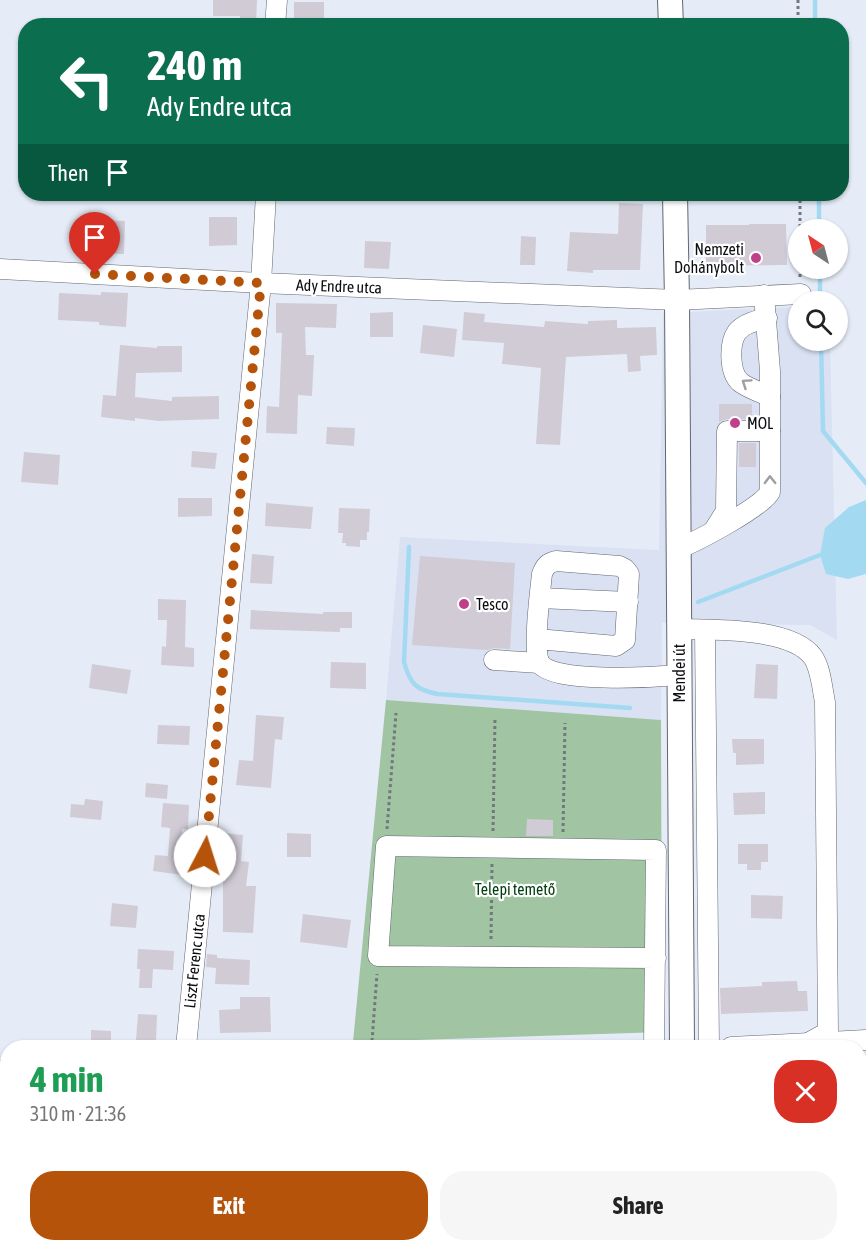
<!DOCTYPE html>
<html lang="en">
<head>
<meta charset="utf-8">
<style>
	body { margin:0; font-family:"Asap Condensed",sans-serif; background:#f6f6f6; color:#222; height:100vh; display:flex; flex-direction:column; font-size:22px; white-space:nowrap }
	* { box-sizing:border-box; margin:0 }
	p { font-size:20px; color:#767676 }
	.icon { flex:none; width:33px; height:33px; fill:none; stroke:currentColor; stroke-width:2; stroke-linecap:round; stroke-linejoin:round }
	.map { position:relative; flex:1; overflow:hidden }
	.sheet { position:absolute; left:0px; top:1040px; width:867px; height:212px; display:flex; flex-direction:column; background:#fff; border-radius:24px 24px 0 0; box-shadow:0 2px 4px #0004 }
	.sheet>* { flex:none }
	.hud { position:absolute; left:18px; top:18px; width:831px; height:183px; border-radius:24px; box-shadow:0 2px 4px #0004; background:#0b6e4f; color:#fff; overflow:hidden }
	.needle { width:39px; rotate:324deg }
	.controls { position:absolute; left:788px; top:219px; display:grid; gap:12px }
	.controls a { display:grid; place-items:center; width:60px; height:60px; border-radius:50%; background:#fff; box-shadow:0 2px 4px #0004; font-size:30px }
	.pin { position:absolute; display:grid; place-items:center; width:51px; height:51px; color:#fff; margin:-62px -26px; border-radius:50% 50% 50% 0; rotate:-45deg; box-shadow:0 0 6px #0007 }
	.pin .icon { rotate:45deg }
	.me { position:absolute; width:66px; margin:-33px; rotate:5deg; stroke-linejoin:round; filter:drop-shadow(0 0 4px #0008) }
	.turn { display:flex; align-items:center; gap:21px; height:126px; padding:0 30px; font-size:27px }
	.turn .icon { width:78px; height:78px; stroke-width:2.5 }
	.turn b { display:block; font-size:42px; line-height:51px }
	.then { display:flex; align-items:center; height:57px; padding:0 30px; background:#0003; gap:12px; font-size:22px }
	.round { display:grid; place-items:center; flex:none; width:63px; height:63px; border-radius:24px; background:#f6f6f6 }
	.headline { display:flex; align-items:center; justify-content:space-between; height:102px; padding:0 30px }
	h1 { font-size:36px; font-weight:700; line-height:45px; color:#1e9e55 }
	.cta { display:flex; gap:12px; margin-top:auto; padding:12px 30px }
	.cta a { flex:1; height:69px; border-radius:24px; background:#b45309; color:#fff; font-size:24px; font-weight:700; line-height:69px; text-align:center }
	.cta a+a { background:#f6f6f6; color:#222 }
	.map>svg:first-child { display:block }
</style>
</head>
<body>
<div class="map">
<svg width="866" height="1250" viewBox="0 0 866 1250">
	<rect width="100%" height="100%" fill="#e6ecf7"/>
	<polygon fill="#d9e1f3" points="798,307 798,340 830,341 837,640 810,625 662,623 661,720 386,700 400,537 659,550 663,313"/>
	<polygon fill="#a1c4a3" points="386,700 661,720 662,1032 353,1042"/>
	<polygon fill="#a3daf2" points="866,500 866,574 848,579 826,574 820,555 825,528 849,507"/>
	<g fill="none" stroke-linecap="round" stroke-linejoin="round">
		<g stroke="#a3daf2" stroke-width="4.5">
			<polyline points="815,0 815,26"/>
			<polyline points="819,194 819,230"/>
			<polyline points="820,268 820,302"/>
			<polyline points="821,340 823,431 866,483"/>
			<path d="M 409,547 L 404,662 C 410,684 416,690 438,694 L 630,708"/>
			<polyline points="698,602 820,555"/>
			<polyline points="0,1207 8,1207"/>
		</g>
	</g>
	<g fill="#d1cbd5">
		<polygon points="213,0 257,0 256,26 240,26 240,16 213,16"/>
		<rect x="294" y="2" width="30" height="24"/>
		<polygon points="619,203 643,204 640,270 593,270 593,273 567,271 570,232 618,234"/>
		<polygon points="209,217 237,217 237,245 209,246"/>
		<polygon points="103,220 125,221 124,254 95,253 94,256 78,254 79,244 73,243 75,229 102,232"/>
		<polygon points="749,224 786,224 787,265 706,266 706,225 749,225"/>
		<polygon points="521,236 536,237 535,265 520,265"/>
		<polygon points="365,241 391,242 389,269 364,268"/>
		<polygon points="101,292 128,293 126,327 99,325 99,322 58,320 59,293 101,295"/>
		<polygon points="276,303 337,304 336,328 305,327 306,355 314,355 312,396 298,395 297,434 266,433 267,406 279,407 282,333 276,333"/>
		<polygon points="393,312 393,337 370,337 370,313"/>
		<polygon points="464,312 485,314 484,322 544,327 545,321 588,324 588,321 617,320 617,328 656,327 657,355 640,356 641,371 628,372 627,354 566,357 560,445 536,444 541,368 502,364 504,343 462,340"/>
		<polygon points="423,325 457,329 454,357 420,353"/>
		<polygon points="120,345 157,348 157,346 182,346 182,372 136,373 135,397 172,401 172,397 219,396 219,419 158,421 135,418 135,421 101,417 103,395 116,396"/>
		<polygon points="719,404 752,404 752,419 727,419 719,422"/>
		<polygon points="327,427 355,428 354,446 326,444"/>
		<rect x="739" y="443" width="17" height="24"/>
		<polygon points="192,451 217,453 215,469 191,467"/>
		<polygon points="24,452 60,455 58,485 21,482"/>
		<polygon points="178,498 212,498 212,516 178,517"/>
		<polygon points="266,503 313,507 311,529 265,526"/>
		<polygon points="339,508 370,509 369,532 367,532 367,540 360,540 360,547 346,546 346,543 342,543 343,533 338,533"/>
		<polygon points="252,554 274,556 272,584 250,583"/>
		<polygon points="420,556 515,563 510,649 494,648 487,650 412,645"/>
		<polygon points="158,599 186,600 185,647 194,648 194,667 161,665 162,646 166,647 167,620 158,620"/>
		<polygon points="251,610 323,614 323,612 352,612 352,628 340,628 340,632 250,629"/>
		<polygon points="331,662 366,663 366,689 330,688"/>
		<polygon points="92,664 131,670 127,694 89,688"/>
		<polygon points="756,664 778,665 777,699 754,698"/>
		<polygon points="256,715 284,717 282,740 275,739 271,788 236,785 239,760 253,761"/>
		<polygon points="158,725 190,726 189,745 157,744"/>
		<polygon points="732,739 764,739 764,764 736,765 736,753 733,753"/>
		<polygon points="146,783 168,785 167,799 145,797"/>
		<polygon points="765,792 765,814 734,815 733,793"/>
		<polygon points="85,799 103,801 101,820 70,817 71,804 84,805"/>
		<polygon points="163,803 189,805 188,829 182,829 180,857 184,858 182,875 153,871 155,855 168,856 170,828 161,827"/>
		<polygon points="527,819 553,820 553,836 526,836"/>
		<polygon points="222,833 243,835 241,861 249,862 246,886 256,886 253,933 223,932 223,873 221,873 223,855 220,855"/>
		<polygon points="287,833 311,834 311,857 287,857"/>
		<polygon points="738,844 768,844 768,862 761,862 761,870 747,870 747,864 738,864"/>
		<polygon points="751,895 783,896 782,919 751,918"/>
		<polygon points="112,903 138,906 136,928 110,926"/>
		<polygon points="303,914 351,920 347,948 300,942"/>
		<polygon points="138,949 174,951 173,970 153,969 152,988 139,988 140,969 137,969"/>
		<polygon points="207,954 217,955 217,961 217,958 250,960 249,985 215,984 216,968 206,967"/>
		<polygon points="797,981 798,991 807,991 808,1011 721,1014 720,988 762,986 762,982"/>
		<polygon points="240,997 270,997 271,1032 220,1033 219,1010 240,1009"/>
		<polygon points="138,1014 157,1015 156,1041 136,1040"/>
		<polygon points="91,1030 111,1031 111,1047 91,1047"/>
	</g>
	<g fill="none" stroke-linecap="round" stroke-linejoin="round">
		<g stroke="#626670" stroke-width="21">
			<g id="minor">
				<polyline points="275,26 277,0"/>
				<polyline points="0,269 261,283 677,300 801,294"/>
				<path d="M 767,318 C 757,320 743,324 737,332 C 729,343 729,372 740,382 C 747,388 761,392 770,397"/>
				<polyline points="714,530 726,511 727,431 770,431"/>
				<path d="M 678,549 C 697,541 761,508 770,492 L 770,371 L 764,295"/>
				<polyline points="540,598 628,602"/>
				<path d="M 679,629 C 713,630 791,627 813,657 C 821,669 822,688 825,702 L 828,1032 L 810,1042"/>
				<polyline points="705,630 709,1047"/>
				<path d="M 537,639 L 616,646 L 625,640 L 629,574 L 625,569 L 619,566 L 556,561 C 548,563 545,566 542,574 C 540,592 533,647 539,662 C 549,684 656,677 679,675"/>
				<polyline points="494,660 540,663"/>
				<polyline points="186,1047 261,283 266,194"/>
				<polyline points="654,1047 656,850 386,846 378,956 656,958"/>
				<polyline points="731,1047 866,1040"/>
				<polyline points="0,1071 8,1070"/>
				<polyline points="187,1244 187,1250"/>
				<polyline points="813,1250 815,1244"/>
			</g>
		</g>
		<g stroke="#626670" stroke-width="26">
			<g id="major">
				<polyline points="670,0 671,26"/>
				<polyline points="675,194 677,300 682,1047"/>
				<polyline points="674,1250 676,1244"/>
			</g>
		</g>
		<g stroke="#73777f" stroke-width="3" stroke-dasharray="3 3" stroke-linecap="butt">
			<polyline points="798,0 798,26"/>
			<polyline points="800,194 800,230"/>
			<polyline points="800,268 800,279"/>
			<polyline points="387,829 396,713"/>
			<polyline points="493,831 495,718"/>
			<polyline points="563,832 565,723"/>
			<polyline points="491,939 492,864"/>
			<polyline points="372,1041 377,974"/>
			<polyline points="866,1182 863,1202 866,1211"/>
		</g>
		<use href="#minor" stroke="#fff" stroke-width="20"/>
		<use href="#major" stroke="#fff" stroke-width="24"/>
	</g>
	<defs><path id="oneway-chevron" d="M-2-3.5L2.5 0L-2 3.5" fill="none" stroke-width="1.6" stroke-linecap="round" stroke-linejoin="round" transform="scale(1.5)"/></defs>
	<g stroke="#9d9ea0">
		<use href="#oneway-chevron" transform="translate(746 383) rotate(-146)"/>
		<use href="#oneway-chevron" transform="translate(770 480) rotate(-91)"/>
	</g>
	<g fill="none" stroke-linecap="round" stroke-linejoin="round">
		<polyline stroke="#b45309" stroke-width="10" stroke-dasharray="0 18" points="95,274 261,283 205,856"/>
	</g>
	<g fill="#bf3f8a" stroke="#fff" stroke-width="2">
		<circle cx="756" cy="258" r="6"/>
		<circle cx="735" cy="423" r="6"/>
		<circle cx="464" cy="604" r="6"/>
	</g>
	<g text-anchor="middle" stroke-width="4.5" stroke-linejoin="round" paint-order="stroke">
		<g font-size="16" fill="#0b0d11" stroke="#fff" text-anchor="start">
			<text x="744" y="255" text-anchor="end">Nemzeti<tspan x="744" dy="18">Dohánybolt</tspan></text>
			<text x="747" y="429">MOL</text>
			<text x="476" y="610">Tesco</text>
		</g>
		<g font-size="16" fill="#0b0d11" stroke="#fff">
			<text transform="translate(339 286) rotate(2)" y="6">Ady Endre utca</text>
			<text transform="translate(679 673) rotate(-90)" y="6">Mendei út</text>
			<text transform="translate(194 961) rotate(-84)" y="6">Liszt Ferenc utca</text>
		</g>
		<g font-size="16" fill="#013d0e" stroke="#fff">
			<text x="515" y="895">Telepi temető</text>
		</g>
	</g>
</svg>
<div class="controls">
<a><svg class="needle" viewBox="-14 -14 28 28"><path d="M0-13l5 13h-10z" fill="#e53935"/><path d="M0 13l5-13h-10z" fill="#767676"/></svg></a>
<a><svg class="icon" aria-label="search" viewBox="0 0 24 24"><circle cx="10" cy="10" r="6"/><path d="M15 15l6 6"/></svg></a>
</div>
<div class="pin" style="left:95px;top:274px;background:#d93025"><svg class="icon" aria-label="arrive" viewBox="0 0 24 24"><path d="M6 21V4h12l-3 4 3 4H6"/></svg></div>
<svg class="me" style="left:205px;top:856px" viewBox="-20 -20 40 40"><circle r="19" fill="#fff"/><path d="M0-13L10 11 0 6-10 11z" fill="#b45309"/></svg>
<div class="hud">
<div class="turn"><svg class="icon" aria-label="left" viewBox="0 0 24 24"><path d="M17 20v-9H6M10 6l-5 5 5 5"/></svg><div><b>240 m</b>Ady Endre utca</div></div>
<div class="then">Then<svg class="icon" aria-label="arrive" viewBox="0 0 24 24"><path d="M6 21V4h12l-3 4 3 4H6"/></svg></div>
</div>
<section class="sheet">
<div class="headline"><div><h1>4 min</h1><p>310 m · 21:36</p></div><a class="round" style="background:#d93025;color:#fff"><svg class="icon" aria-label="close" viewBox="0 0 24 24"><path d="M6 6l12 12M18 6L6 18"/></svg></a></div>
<div class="cta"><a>Exit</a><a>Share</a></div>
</section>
</div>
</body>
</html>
